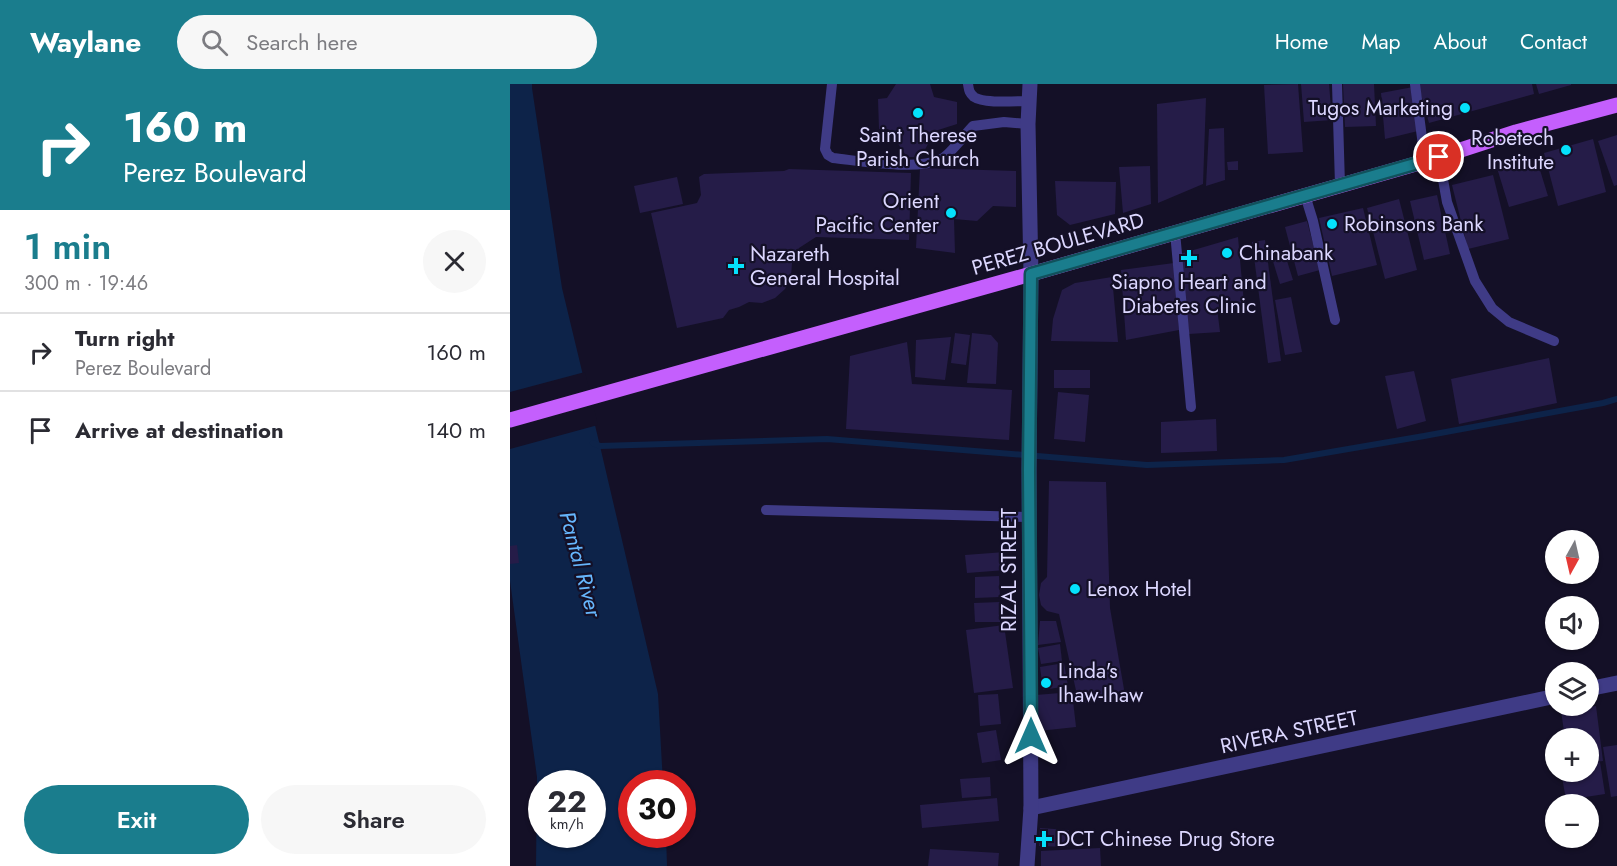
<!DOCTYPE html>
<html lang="en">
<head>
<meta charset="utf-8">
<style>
	body { margin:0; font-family:Jost,sans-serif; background:#f7f7f7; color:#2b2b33; height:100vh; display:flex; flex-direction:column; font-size:22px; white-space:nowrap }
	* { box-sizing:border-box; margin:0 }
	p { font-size:20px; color:#7c7c81 }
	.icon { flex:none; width:33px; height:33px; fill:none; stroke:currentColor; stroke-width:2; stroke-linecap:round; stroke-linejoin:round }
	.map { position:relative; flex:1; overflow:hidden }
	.side { display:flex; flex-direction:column; background:#fff; width:510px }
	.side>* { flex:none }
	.guide { background:#1a7d8d; color:#fff; overflow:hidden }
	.needle { width:39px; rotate:188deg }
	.fabs { position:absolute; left:1035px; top:446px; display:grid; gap:12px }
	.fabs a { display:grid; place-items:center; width:54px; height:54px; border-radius:50%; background:#fff; box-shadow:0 2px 4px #0004; font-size:30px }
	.speed { position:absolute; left:18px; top:686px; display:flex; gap:12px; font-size:30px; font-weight:700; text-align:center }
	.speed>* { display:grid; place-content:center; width:78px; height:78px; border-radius:50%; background:#fff; box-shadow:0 2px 4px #0004; line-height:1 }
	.speed small { font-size:15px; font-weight:400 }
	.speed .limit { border:9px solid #d22; background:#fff; color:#111 }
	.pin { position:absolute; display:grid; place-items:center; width:51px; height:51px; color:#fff; margin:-26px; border:3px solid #fff; border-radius:50%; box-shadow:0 2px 6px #0007 }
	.me { position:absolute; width:66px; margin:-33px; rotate:0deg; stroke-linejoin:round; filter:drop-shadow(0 0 4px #0008) }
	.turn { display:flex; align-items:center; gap:21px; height:126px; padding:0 24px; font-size:27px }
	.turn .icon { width:78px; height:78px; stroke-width:2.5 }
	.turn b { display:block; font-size:42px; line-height:51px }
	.round { display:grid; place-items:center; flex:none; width:63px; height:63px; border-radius:32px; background:#f7f7f7 }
	.headline { display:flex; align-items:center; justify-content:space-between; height:102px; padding:0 24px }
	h1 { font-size:36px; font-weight:600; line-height:45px; color:#1a7d8d }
	.action { display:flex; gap:12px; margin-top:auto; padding:12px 24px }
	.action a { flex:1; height:69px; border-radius:36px; background:#1a7d8d; color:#fff; font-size:24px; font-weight:600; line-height:69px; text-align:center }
	.action a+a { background:#f7f7f7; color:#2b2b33 }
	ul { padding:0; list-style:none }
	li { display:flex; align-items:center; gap:18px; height:78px; padding:0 24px; border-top:2px solid #e1e1e2 }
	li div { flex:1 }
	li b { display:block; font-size:22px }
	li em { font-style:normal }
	header { display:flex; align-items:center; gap:36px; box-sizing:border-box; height:84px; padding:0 30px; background:#1a7d8d; color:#fff }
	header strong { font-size:28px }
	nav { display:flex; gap:33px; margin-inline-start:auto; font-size:21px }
	.search { width:420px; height:54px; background:#f7f7f7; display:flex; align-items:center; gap:15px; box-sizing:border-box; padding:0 21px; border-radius:33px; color:#7c7c81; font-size:22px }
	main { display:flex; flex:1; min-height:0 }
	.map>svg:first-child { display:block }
</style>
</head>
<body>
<header>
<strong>Waylane</strong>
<div class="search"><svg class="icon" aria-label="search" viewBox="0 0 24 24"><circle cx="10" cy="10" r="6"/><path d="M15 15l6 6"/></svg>Search here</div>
<nav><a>Home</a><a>Map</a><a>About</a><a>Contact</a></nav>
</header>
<main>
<section class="side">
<div class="guide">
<div class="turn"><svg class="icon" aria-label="right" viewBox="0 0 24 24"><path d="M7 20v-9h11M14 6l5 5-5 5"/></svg><div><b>160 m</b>Perez Boulevard</div></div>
</div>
<div class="headline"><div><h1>1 min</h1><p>300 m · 19:46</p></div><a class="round"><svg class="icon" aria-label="close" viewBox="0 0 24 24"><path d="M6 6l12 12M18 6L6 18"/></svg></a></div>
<ul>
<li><svg class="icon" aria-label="right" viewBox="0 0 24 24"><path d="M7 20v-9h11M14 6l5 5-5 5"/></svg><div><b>Turn right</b><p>Perez Boulevard</p></div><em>160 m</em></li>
<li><svg class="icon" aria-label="arrive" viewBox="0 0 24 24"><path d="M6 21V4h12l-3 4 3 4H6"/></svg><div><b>Arrive at destination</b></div><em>140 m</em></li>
</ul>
<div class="action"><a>Exit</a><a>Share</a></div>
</section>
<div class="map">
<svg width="1107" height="782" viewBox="0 0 1107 782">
	<rect width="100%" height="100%" fill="#141027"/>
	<path fill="#0d2349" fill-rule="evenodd" d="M 0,0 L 22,0 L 22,4 L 52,204 L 90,362 L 148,610 L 153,699 L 122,699 L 122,750 L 156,750 L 157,782 L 26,782 L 27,693 L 0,497 ZM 32,699 L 82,699 L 82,750 L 32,750 Z"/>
	<polygon fill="#141027" points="75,288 88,341 0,365 0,308"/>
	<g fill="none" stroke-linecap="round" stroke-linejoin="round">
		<polyline stroke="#0d2349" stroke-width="6" points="83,359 90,362 317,355 637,381 774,376 914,352 1093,319 1107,315"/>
	</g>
	<g fill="#251c48">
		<polygon points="386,0 420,0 424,13 447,18 447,40 425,47 411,73 397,73 378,45 369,45 368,15 377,14"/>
		<polygon points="788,0 793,68 758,70 754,1"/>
		<polygon points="791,0 819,0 822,36 794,38"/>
		<polygon points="833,0 864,0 866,42 835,43"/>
		<polygon points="908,0 1022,0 1024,10 919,39"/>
		<polygon points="1026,0 1061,0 1061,1 1029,10"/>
		<polygon points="903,3 908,47 875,55 871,9"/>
		<polygon points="696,14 693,100 648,119 647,20"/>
		<polygon points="714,44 715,96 696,102 699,45"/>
		<polygon points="1107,51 1107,101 1104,102 1088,57"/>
		<polygon points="1083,55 1096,108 1048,122 1034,69"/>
		<polygon points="1026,73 1038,112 999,123 987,84"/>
		<polygon points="728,77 728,86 718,86 717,78"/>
		<polygon points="640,82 641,120 613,129 609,83"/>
		<polygon points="410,84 506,87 506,123 483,122 467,137 444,135 445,169 406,164"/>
		<polygon points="279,85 401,89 399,156 306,153 289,164 282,179 281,193 275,205 265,214 252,219 239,218 229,223 219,226 213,234 167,244 141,129 187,119 191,111 189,93 194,90 274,87"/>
		<polygon points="983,91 999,155 958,165 942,101"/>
		<polygon points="167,93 173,120 130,129 124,102"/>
		<polygon points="545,97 606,98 605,130 560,141 547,131"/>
		<polygon points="927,111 940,170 914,176 900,117"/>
		<polygon points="889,115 907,186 875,195 857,124"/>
		<polygon points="853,124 867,181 822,192 809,134"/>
		<polygon points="797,137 810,186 788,192 775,143"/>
		<polygon points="728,153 734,220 707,224 710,248 679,250 670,170"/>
		<polygon points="755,156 771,277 758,279 742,158"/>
		<polygon points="774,167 783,196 770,200 761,171"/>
		<polygon points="664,179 669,246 616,256 611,186"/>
		<polygon points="602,193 608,258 541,257 543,235 552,206 565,199"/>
		<polygon points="781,213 792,268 775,271 765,216"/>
		<polygon points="445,249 460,251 456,281 441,279"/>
		<polygon points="462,249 481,251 488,259 486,300 457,299"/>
		<polygon points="441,253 435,296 405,293 406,256"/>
		<polygon points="397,258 402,300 502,306 499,356 336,345 340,272"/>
		<polygon points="1039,274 1047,319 949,340 941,295"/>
		<rect x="544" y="286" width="36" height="18"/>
		<polygon points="904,287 916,337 887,345 875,292"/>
		<polygon points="548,308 579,311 575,358 544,355"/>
		<polygon points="706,335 707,367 651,369 651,338"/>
		<polygon points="539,397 596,398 600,524 615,611 569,620 549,530 537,527 531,521 529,511 531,499 537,493"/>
		<polygon points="7,461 9,479 0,480 0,462"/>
		<polygon points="495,468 496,486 457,489 455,471"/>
		<polygon points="489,492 490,513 465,514 465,493"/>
		<polygon points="490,518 490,538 465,538 464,519"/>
		<polygon points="530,537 546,537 551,558 528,561"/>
		<polygon points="494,541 503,604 464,609 456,546"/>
		<polygon points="550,560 552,577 531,580 528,564"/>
		<polygon points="554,579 558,602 533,606 530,583"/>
		<polygon points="562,608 566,643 529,647 526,611"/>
		<polygon points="488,610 491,640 470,642 468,611"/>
		<polygon points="1086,622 1093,677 1078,679 1078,654 1055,654 1051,627"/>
		<polygon points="486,646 491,676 472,679 467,649"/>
		<polygon points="1107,661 1107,712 1101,713 1093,663"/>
		<polygon points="1090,678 1095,710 1056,716 1051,687 1078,687 1078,680"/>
		<polygon points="480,693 481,712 452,714 450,695"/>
		<polygon points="487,714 489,737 412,744 410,721"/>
		<polygon points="530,744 559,746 558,763 529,762"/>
		<polygon points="590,764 591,782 531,782 531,767"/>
		<polygon points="420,765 489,769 488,782 418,782"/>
	</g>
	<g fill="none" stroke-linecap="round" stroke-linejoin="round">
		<g stroke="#3f3b86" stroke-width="10">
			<path d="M 322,0 L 315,65 L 318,71 L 323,74 C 351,77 407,87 431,75 C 439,72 456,49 463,42 L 494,38 L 518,40"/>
			<path d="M 458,0 C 459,6 459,9 464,13 C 474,20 506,17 519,17"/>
			<polyline points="827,0 830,101"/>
			<polyline points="905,0 915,77"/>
			<polyline points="929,73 937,118 965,197 982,224 999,238 1044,257"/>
			<polyline points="795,111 803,137 825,236"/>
			<polyline points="665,148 681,323"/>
			<polyline points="256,426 519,433"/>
		</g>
		<g stroke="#3f3b86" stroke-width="15">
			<polyline points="1078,605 1107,599"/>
			<polyline points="521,724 1046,612"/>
			<polyline points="517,782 521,724 519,385 521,190 518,40 520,0"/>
		</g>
		<polyline stroke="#c45ffd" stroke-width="15" points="0,336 521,190 923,75 1006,48 1107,21"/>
	</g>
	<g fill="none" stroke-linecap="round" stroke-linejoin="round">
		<g stroke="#11515c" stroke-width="15">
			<polyline id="route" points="521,652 519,386 521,190 929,73"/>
		</g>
		<use href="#route" stroke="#1a7d8d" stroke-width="10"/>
	</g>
	<g fill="#05e1fc" stroke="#141027" stroke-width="2">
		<circle cx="955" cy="24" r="6"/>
		<circle cx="408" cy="29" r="6"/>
		<circle cx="1056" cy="66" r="6"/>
		<circle cx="441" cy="129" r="6"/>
		<circle cx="822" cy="140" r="6"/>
		<circle cx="717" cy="169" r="6"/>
		<path d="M676 165h6v6h6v6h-6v6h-6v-6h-6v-6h6z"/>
		<path d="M223 173h6v6h6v6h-6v6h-6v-6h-6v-6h6z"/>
		<circle cx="565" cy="505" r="6"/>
		<circle cx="536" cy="599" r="6"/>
		<path d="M531 746h6v6h6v6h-6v6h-6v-6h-6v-6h6z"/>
	</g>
	<g text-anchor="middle" stroke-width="4.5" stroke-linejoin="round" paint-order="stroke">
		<g font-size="21" fill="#dcd7ff" stroke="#141027" text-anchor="start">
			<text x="943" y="31" text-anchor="end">Tugos Marketing</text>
			<text x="408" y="58" text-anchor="middle">Saint Therese<tspan x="408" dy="24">Parish Church</tspan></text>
			<text x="1044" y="61" text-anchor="end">Robetech<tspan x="1044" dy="24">Institute</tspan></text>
			<text x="429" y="124" text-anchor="end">Orient<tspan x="429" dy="24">Pacific Center</tspan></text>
			<text x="834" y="147">Robinsons Bank</text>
			<text x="729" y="176">Chinabank</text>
			<text x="240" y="177">Nazareth<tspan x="240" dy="24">General Hospital</tspan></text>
			<text x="679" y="205" text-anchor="middle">Siapno Heart and<tspan x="679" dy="24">Diabetes Clinic</tspan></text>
			<text x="577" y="512">Lenox Hotel</text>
			<text x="548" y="594">Linda's<tspan x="548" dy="24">Ihaw-Ihaw</tspan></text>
			<text x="546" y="762">DCT Chinese Drug Store</text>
		</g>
		<g font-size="21" fill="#dcd7ff" stroke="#141027">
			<text transform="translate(548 160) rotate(-16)" y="7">PEREZ BOULEVARD</text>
			<text transform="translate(499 486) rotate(-90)" y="7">RIZAL STREET</text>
			<text transform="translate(779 648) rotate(-12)" y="7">RIVERA STREET</text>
		</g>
		<g font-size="22" font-style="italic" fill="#66b6fd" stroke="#141027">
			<text transform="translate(71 480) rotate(75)" y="8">Pantal River</text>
		</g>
	</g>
</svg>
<div class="fabs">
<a><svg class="needle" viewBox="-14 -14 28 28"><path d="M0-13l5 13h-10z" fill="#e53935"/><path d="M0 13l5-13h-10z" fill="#7c7c81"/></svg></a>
<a><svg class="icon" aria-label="sound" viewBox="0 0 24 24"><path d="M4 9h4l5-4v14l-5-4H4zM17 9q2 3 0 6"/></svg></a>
<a><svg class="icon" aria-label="layers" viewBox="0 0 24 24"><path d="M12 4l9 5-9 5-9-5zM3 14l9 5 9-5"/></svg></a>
<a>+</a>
<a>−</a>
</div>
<div class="speed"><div>22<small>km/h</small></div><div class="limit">30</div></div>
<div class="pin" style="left:929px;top:73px;background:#d93025"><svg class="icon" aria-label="arrive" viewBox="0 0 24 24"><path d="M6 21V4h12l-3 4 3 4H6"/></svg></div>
<svg class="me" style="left:521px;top:652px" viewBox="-20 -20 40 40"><path d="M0-17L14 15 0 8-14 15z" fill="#1a7d8d" stroke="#fff" stroke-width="4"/></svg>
</div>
</main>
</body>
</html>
